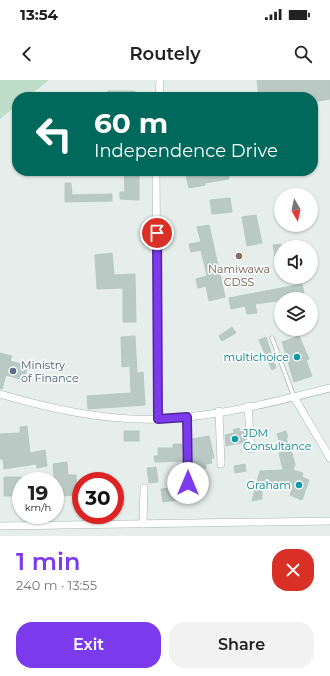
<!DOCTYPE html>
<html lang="en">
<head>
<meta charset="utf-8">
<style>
	body { margin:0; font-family:Montserrat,sans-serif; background:#f2f2f2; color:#222; height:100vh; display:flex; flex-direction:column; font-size:15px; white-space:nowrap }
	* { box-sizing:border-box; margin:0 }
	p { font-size:13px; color:#767676 }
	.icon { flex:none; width:22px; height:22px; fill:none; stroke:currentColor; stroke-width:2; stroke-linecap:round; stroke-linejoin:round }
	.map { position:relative; height:456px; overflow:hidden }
	.drawer { display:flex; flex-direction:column; background:#fff; flex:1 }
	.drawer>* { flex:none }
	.hud { position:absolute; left:12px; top:12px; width:306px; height:84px; border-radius:16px; box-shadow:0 1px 3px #0004; background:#00695c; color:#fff; overflow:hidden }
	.needle { width:26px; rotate:171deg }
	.tools { position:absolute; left:274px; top:108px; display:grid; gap:8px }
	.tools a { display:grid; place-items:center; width:44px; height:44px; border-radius:50%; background:#fff; box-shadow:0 1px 3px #0004; font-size:20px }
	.speed { position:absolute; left:12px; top:392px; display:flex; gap:8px; font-size:20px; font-weight:700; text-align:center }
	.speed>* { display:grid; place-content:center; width:52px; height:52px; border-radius:50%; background:#fff; box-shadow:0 1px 3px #0004; line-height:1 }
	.speed small { font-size:10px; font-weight:400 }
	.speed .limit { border:6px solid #d22; background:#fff; color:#111 }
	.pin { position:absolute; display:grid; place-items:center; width:34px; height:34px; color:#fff; margin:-17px; border:2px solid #fff; border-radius:50%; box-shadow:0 1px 4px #0007 }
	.me { position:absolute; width:44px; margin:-22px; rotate:0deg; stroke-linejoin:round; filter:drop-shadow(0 0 3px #0008) }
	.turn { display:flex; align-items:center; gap:14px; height:84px; padding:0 16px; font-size:18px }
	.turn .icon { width:52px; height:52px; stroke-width:2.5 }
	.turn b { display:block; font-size:28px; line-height:34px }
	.round { display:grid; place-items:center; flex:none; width:42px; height:42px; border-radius:16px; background:#f2f2f2 }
	.head { display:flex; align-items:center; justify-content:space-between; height:68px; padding:0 16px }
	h1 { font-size:24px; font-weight:600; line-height:30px; color:#7c3aed }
	.button { display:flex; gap:8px; margin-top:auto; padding:8px 16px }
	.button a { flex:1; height:46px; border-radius:16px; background:#7c3aed; color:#fff; font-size:16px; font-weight:600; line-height:46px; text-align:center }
	.button a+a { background:#f2f2f2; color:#222 }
	.status { display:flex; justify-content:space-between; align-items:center; height:28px; padding:0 20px; background:#fff; direction:ltr }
	.status svg { height:11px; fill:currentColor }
	header { display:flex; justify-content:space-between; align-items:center; height:52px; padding:0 16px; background:#fff; font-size:18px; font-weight:600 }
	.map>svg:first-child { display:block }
</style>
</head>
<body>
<div class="status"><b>13:54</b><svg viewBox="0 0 49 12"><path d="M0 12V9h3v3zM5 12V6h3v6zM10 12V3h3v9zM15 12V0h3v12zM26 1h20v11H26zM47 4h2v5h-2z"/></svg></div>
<header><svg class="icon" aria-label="back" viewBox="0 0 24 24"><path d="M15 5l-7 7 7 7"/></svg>Routely<svg class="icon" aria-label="search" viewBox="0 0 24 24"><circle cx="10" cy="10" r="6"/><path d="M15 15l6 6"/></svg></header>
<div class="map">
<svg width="330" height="456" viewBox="0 0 330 456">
	<rect width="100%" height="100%" fill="#e5eeeb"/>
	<polygon fill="#bfdeca" points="0,0 49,0 28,17 17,17 17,25 0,39"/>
	<g fill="#bac9c4" stroke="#b7c8c3">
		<polygon points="257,0 330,0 330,19 313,22 313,17 259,17"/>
		<rect x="108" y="11" width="27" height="6"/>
		<polygon points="124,91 139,91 139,120 120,119 120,112 125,112"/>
		<polygon points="215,91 228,91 229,99 205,103 205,105 189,108 186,96"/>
		<polygon points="65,103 71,103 72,115 112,114 112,121 65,122"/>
		<polygon points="230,118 232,132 212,134 210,120"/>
		<polygon points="256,135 262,163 247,166 242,137"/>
		<polygon points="209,145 225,217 209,221 206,206 198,208 196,199 207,196 201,170 191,172 189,164 201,162 197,147"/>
		<polygon points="281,164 281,176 275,177 273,165"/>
		<polygon points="112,173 114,195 135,194 136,242 123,242 123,208 97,209 95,175"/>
		<polygon points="302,204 304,213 290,215 291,219 255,224 257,233 247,234 245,226 231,229 229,218"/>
		<polygon points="232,247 236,253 222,261 219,256"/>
		<polygon points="135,256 137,293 143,292 145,325 88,329 87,316 131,313 130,286 122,287 121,257"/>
		<polygon points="299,256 309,279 306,280 312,296 294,302 282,262"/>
		<polygon points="266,257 276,288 272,290 259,260"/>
		<polygon points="0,273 12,276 10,281 28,286 24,300 6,295 2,309 0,308"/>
		<polygon points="27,346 30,373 45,370 47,386 37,388 36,384 4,389 3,379 0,379 0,354 20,353 20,347"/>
		<polygon points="239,348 240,352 244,351 245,362 226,366 225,355 234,353 233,350"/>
		<rect x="124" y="351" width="15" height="10"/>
		<polygon points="286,351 288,357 286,358 290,370 291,370 295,385 293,390 303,393 302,397 309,400 302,420 290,415 293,406 282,402 262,404 262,419 252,421 260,391 283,390 279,373 283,372 277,354"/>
		<polygon points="209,356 214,378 211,378 212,383 206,384 206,388 193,390 192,359"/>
		<polygon points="173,364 182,364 183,381 155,382 154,376 158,376 158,368 173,368"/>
		<polygon points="67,382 68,395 76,395 77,415 61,416 61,410 55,410 53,384"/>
		<polygon points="245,384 246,391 235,393 234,386"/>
		<polygon points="156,387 158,402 149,403 147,388"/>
		<polygon points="4,397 21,397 21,413 16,413 16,416 4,416"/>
		<polygon points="178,407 179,410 184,409 185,419 163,422 161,409"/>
	</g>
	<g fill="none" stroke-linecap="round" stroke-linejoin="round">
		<g stroke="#a7b6b3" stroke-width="5">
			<polyline id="service" points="272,258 294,317"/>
		</g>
		<g stroke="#a7b6b3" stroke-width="8">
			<g id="minor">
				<polyline points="159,17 160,0"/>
				<polyline points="156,91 158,339"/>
				<path d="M 0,314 C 52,329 105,341 159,339 C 216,337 275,322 330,308"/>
				<polyline points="294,317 330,378"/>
				<polyline points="248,326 251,369"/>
				<polyline points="219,331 221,384"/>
				<polyline points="187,337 188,403"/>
				<polyline points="143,444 144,408"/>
				<polyline points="0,446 330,441"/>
			</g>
		</g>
		<use href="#service" stroke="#fff" stroke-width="3.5"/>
		<use href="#minor" stroke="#fff" stroke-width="7"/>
	</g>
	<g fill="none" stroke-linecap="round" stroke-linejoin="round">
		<g stroke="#51269a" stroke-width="10">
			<polyline id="route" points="157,153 158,339 187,337 188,403"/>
		</g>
		<use href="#route" stroke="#7c3aed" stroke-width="7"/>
	</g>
	<circle fill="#8d6e63" stroke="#f6faf8" stroke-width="1.5" cx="239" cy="176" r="4"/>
	<g fill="#0f9aa8" stroke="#f6faf8" stroke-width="1.5">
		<circle cx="297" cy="277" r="4"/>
		<circle cx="235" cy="359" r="4"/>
		<circle cx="299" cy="405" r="4"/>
	</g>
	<circle fill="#5c6f8a" stroke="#f6faf8" stroke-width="1.5" cx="13" cy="291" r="4"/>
	<g text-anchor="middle" stroke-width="3.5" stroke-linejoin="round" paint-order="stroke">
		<g font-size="11" fill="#785e54" stroke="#f6faf8">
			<text x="239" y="193">Namiwawa<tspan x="239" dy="13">CDSS</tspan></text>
		</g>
		<g font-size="11" fill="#0d838f" stroke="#f6faf8" text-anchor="end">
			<text x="289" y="281">multichoice</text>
			<text x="243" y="357" text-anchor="start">JDM<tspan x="243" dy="13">Consultance</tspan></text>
			<text x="291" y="409">Graham</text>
		</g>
		<g font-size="11" fill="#4e5e75" stroke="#f6faf8" text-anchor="start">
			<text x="21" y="289">Ministry<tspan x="21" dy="13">of Finance</tspan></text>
		</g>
	</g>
</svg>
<div class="tools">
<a><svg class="needle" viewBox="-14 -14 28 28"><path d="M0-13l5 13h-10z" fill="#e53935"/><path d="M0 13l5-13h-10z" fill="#767676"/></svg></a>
<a><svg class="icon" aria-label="sound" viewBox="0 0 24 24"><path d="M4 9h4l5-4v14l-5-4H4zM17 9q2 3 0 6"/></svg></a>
<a><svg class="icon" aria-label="layers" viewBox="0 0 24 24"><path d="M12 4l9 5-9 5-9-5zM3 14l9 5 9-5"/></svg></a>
</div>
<div class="speed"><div>19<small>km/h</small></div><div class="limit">30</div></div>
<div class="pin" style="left:157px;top:153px;background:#d93025"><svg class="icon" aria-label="arrive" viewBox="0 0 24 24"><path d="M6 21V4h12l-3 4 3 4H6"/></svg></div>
<svg class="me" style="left:188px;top:403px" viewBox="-20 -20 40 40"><circle r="19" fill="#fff"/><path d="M0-13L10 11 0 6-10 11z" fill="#7c3aed"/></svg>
<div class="hud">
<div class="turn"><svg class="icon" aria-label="left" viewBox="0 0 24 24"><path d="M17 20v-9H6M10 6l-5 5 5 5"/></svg><div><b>60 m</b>Independence Drive</div></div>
</div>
</div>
<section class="drawer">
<div class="head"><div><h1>1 min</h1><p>240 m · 13:55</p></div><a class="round" style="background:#d93025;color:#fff"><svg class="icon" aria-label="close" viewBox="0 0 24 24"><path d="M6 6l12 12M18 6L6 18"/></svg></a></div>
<div class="button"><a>Exit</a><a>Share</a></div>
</section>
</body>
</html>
